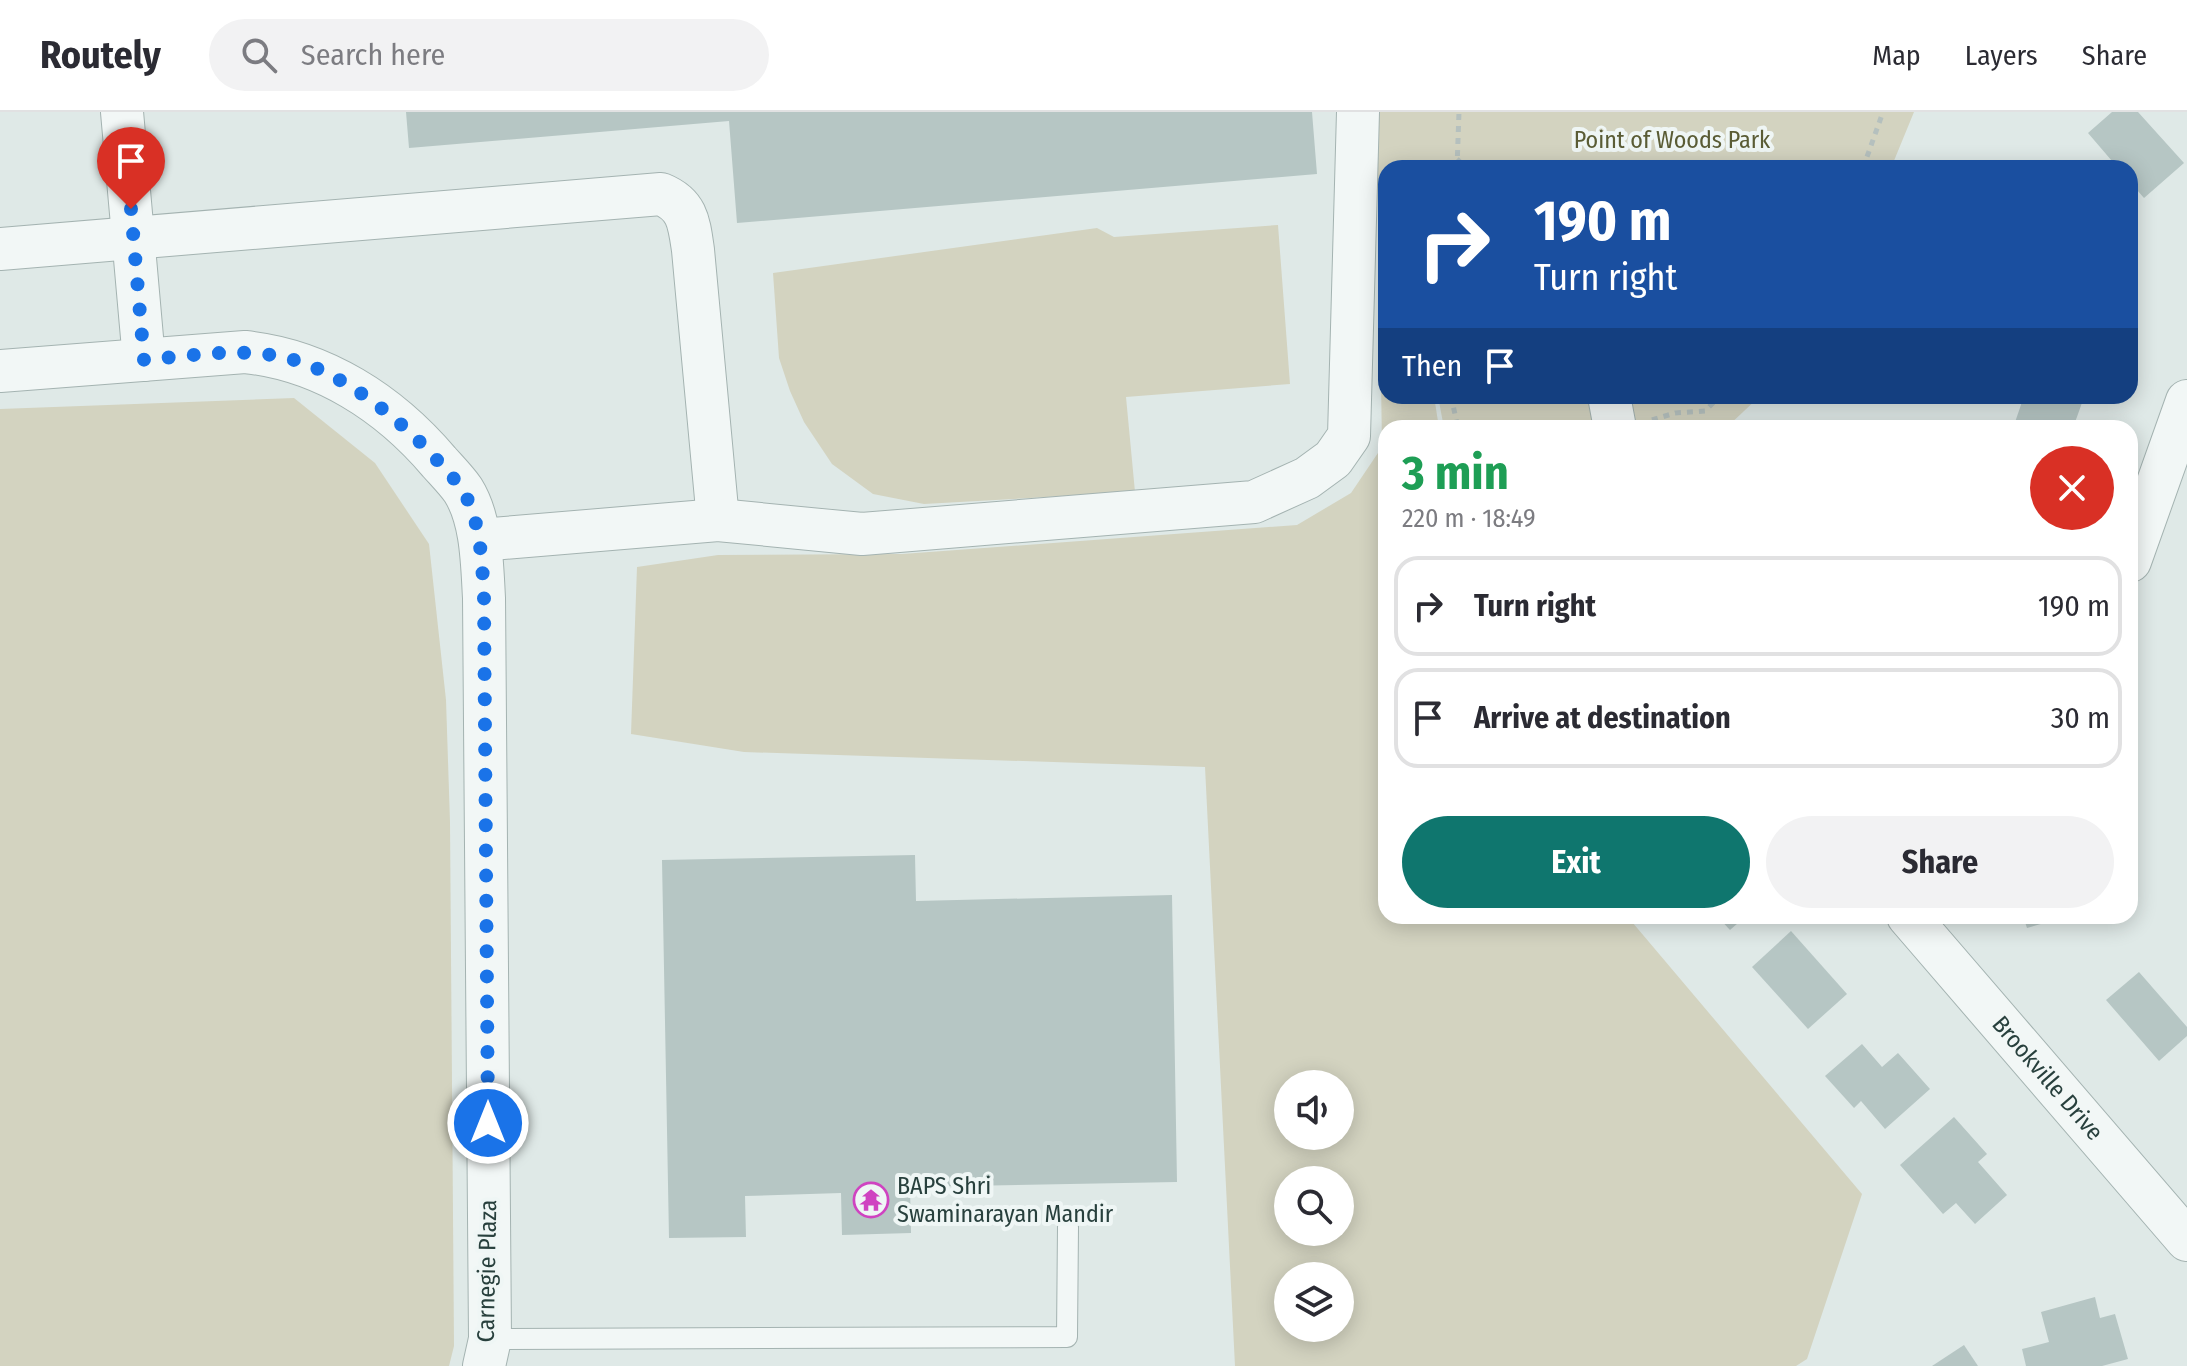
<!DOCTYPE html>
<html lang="en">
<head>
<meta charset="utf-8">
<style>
	body { margin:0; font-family:"Fira Sans Condensed",sans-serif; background:#f2f2f3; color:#2b2b33; height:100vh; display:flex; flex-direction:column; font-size:30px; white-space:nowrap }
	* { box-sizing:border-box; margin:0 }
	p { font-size:26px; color:#7c7c81 }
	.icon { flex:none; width:44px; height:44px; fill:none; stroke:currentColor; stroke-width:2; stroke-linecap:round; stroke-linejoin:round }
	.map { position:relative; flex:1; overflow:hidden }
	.sheet { position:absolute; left:1378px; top:308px; width:760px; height:504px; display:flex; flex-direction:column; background:#fff; border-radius:24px; box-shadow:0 4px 20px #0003 }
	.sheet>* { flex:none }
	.top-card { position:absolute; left:1378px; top:48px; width:760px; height:244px; border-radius:24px; box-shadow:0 4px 20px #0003; background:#1a4fa0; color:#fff; overflow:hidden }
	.fabs { position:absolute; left:1274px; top:958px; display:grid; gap:16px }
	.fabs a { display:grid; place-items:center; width:80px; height:80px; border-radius:50%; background:#fff; box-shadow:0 4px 20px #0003; font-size:40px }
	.pin { position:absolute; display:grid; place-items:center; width:68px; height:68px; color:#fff; margin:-82px -34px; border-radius:50% 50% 50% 0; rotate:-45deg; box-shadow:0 0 8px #0007 }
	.pin .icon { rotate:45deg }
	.me { position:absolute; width:88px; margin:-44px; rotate:0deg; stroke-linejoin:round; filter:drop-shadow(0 0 6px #0008) }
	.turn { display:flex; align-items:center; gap:28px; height:168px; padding:0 24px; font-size:36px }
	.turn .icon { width:104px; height:104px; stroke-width:2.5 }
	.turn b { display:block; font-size:56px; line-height:68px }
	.then { display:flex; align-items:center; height:76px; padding:0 24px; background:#0003; gap:16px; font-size:30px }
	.round { display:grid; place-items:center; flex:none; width:84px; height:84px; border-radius:42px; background:#f2f2f3 }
	.headline { display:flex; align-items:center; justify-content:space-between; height:136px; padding:0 24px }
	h1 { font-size:48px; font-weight:700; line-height:60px; color:#1e9e55 }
	.action { display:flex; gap:16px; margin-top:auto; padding:16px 24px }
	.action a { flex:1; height:92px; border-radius:48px; background:#0f766e; color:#fff; font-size:32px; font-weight:700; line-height:92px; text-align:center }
	.action a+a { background:#f2f2f3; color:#2b2b33 }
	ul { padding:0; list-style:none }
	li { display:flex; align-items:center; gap:24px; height:100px; margin:0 16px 12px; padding:0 8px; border:4px solid #e1e1e2; border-radius:24px }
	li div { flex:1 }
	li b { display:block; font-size:30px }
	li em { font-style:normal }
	header { display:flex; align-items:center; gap:48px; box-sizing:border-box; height:112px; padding:0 40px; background:#fff; border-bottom:2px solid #e1e1e2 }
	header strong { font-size:38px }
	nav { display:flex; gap:44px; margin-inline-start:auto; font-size:28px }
	.search { width:560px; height:72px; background:#f2f2f3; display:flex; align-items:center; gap:20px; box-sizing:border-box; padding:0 28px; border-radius:44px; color:#7c7c81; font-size:30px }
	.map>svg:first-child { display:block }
</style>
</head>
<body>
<header>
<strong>Routely</strong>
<div class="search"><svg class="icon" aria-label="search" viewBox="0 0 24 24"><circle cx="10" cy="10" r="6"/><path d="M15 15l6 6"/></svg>Search here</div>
<nav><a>Map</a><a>Layers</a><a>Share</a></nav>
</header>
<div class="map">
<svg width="2187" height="1254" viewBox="0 0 2187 1254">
	<rect width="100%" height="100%" fill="#dfe9e7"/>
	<g fill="#d3d3c0" fill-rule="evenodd">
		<path d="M 1377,0 L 1914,0 L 1891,56 L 1386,56 L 1386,284 L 1434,284 L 1439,316 L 1386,316 L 1386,804 L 1627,804 L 1862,1082 L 1807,1247 L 1796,1254 L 1235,1254 L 1205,655 L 744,640 L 631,622 L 637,455 L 718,443 L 902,442 L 1297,413 L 1351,381 L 1382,335 ZM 1288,972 L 1340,972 L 1340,1024 L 1288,1024 ZM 1288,1068 L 1340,1068 L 1340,1120 L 1288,1120 ZM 1288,1164 L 1340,1164 L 1340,1216 L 1288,1216 Z"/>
		<polygon points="1278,113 1290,272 1126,285 1135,380 924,392 873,382 832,352 804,310 790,279 779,246 773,161 1097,116 1114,125"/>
		<polygon points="1438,284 1760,284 1726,316 1444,316"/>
		<polygon points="294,286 375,351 429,432 446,588 450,710 454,1234 449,1254 0,1254 0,297"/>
	</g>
	<g fill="#b6c6c4">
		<polygon points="406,0 1312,0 1317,62 737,111 729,9 409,36"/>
		<polygon points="2112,0 2138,0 2184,51 2144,86 2130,70 2130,56 2118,56 2088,21"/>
		<polygon points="2024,284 2070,284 2083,288 2073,316 2013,316"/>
		<polygon points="915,743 916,789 1172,783 1177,1070 910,1075 911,1121 842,1123 841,1081 745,1084 746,1125 669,1126 662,748"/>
		<polygon points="1717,804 1746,804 1730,818"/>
		<polygon points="2023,804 2065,804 2065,805 2027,816"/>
		<polygon points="1791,819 1847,882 1808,917 1752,855"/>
		<polygon points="2139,860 2187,915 2187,924 2159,949 2106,888"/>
		<polygon points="1862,932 1882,955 1898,941 1930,977 1885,1017 1861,989 1854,996 1825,964"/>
		<polygon points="1954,1005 1987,1042 1978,1050 2007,1083 1975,1112 1956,1091 1943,1102 1900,1053"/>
		<polygon points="2095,1185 2100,1206 2115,1202 2128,1247 2102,1254 2026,1254 2022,1237 2049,1230 2041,1200"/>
		<polygon points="1964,1233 1978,1254 1932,1254"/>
	</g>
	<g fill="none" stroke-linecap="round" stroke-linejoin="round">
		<g stroke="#a4b3b1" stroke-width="22">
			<polyline id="service" points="490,1227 1067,1225 1068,1115"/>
		</g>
		<g stroke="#a4b3b1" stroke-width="44">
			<g id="minor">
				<polyline points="122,0 144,248"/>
				<path d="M 0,137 L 661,82 C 688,93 689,111 693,138 L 718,408"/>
				<path d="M 0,259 L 245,240 C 322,248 389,291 439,350 C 447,359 456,368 463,378 C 482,408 482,452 484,486 L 490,1227 L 484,1254"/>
				<polyline points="1609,284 1615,316"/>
				<polyline points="480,428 718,408 862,422 1254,390 1307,366 1333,347 1349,324 1358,0"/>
				<polyline points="2130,449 2187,289"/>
				<path id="s1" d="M 1908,804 L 2187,1128"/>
			</g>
		</g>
		<g stroke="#b5c0be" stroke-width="5" stroke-dasharray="6 6" stroke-linecap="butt">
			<polyline points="1457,47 1467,56"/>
			<polyline points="1457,56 1459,0"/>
			<polyline points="1863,56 1883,0"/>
			<polyline points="1451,284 1458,316"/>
			<polyline points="1652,308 1675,301 1705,299 1720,284"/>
			<polyline points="1556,316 1579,315"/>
		</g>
		<use href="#service" stroke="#f2f7f6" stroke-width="20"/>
		<use href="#minor" stroke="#f2f7f6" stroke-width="42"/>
	</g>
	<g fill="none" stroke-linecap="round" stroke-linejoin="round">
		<path stroke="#1a73e8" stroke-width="14" stroke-dasharray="0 25.2" d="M 131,97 L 144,248 C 186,244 230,237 272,243 C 335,252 404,309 443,355 C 450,363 458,370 463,379 C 481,409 482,451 484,486 L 488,1011"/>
	</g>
	<defs>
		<g id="temple-ring" transform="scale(1.8)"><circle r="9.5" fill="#eff6f5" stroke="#cf43c1" stroke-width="1.5"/><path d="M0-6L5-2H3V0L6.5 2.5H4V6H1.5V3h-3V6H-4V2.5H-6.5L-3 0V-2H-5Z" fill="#cf43c1"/></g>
	</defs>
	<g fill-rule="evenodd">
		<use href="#temple-ring" x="871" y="1088"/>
	</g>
	<g text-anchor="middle" stroke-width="8" stroke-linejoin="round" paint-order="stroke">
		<g font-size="24" fill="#5a5c35" stroke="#eff6f5">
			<text x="1672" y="36">Point of Woods Park</text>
		</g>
		<g font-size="24" fill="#28403d" stroke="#eff6f5">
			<text dy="8" stroke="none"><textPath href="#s1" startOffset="214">Brookville Drive</textPath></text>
			<text transform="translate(487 1159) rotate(-89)" y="8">Carnegie Plaza</text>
		</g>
		<g font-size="24" fill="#28403d" stroke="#eff6f5" text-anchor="start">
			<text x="897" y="1082">BAPS Shri<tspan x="897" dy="28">Swaminarayan Mandir</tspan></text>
		</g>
	</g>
</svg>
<div class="fabs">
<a><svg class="icon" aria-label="sound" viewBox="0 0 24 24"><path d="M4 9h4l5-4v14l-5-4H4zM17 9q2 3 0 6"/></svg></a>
<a><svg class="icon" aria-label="search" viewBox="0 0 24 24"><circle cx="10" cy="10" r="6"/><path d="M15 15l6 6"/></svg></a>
<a><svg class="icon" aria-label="layers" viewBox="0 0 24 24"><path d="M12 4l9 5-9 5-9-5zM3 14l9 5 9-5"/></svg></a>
</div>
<div class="pin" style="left:131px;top:97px;background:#d93025"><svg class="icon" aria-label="arrive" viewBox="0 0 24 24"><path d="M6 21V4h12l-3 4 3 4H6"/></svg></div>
<svg class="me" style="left:488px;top:1011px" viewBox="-20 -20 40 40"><circle r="17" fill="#1a73e8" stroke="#fff" stroke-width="3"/><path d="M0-11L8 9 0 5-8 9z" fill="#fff"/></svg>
<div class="top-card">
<div class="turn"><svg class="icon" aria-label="right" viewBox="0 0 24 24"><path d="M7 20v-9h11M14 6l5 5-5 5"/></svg><div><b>190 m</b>Turn right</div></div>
<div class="then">Then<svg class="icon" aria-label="arrive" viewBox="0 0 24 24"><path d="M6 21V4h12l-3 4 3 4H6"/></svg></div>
</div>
<section class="sheet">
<div class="headline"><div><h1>3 min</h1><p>220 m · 18:49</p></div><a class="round" style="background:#d93025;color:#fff"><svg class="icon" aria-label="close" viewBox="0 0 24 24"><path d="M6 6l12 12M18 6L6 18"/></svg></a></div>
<ul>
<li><svg class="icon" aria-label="right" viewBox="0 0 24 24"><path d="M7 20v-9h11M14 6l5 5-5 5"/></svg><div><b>Turn right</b></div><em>190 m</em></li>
<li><svg class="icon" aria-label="arrive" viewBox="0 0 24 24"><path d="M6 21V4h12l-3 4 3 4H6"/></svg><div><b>Arrive at destination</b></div><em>30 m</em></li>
</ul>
<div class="action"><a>Exit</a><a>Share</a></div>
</section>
</div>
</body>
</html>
